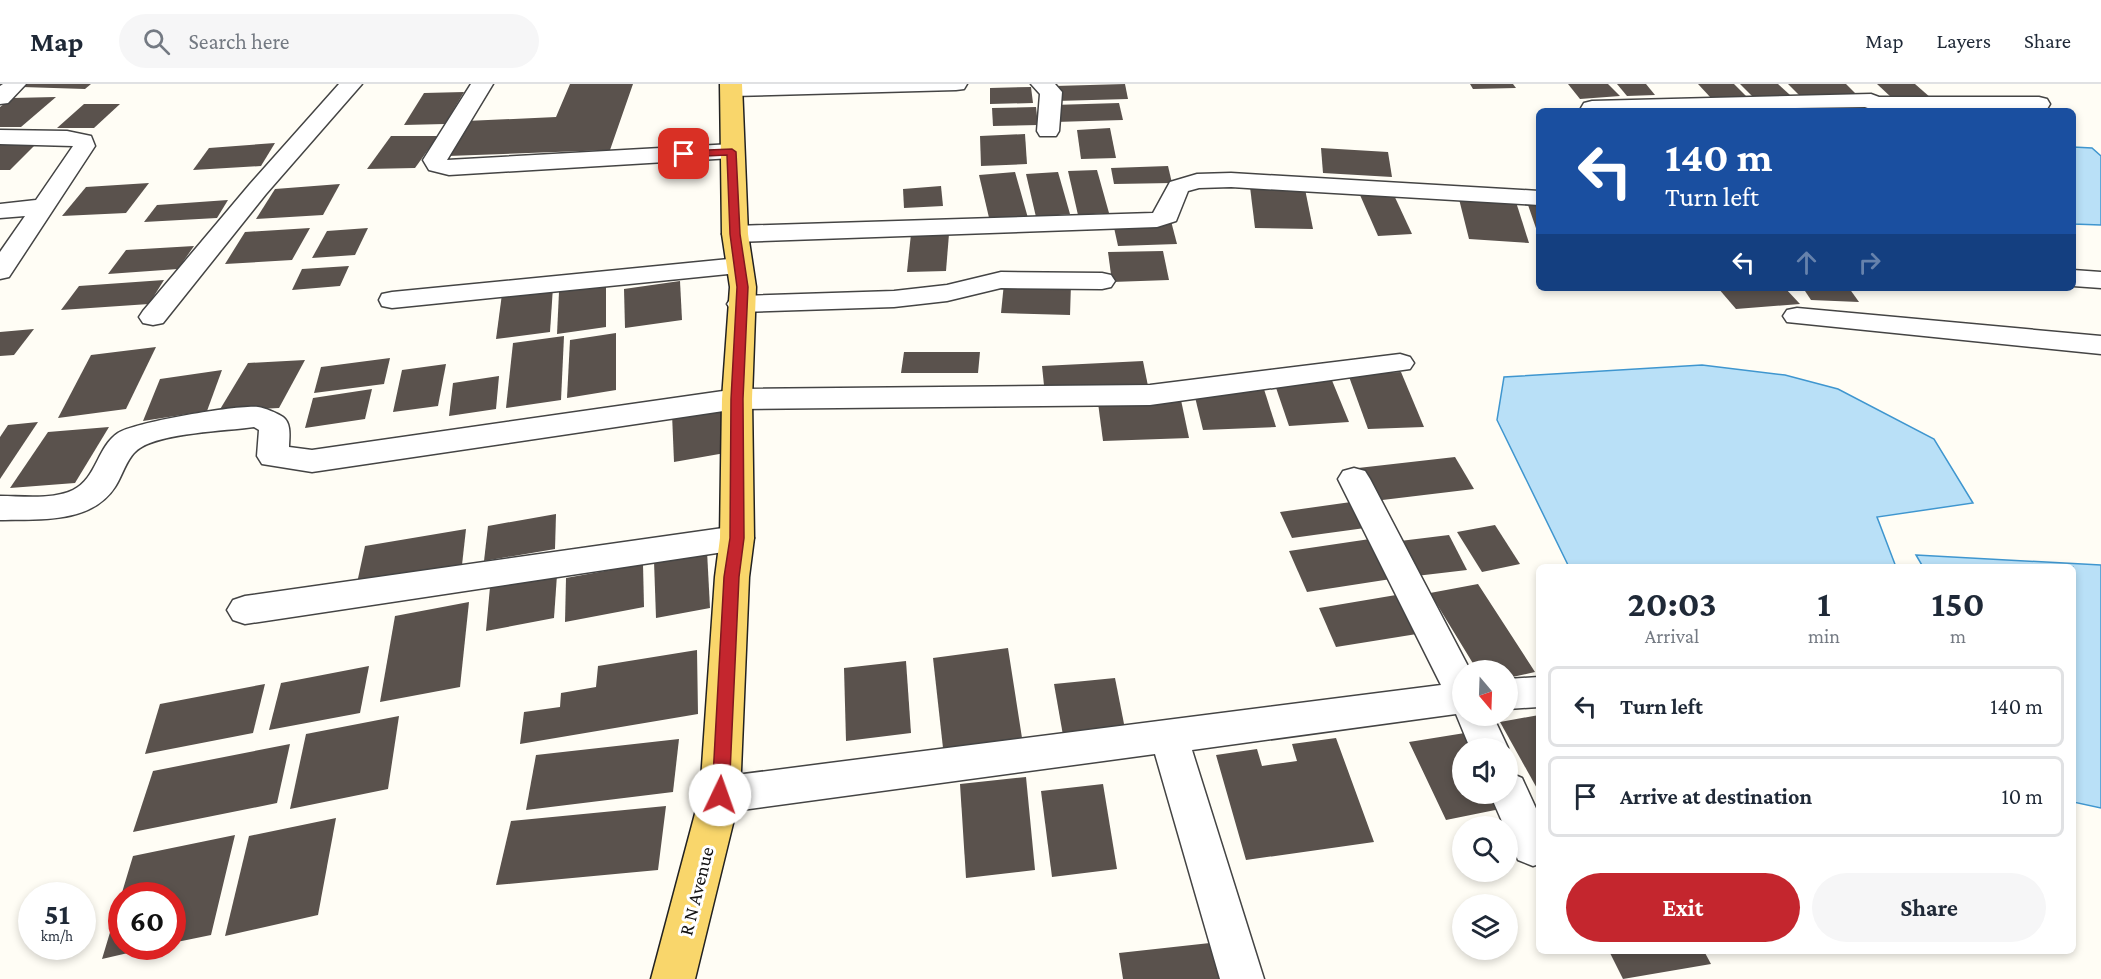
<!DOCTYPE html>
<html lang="en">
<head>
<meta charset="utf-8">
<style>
	body { margin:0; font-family:"Crimson Pro",serif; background:#f6f6f7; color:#1f2937; height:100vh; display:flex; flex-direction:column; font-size:22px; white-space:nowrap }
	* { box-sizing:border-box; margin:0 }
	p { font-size:20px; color:#747a83 }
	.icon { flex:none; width:33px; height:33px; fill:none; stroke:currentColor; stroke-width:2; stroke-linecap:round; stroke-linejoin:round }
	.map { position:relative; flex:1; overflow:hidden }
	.side { position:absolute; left:1536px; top:480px; width:540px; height:390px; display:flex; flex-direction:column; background:#fff; border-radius:9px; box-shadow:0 3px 9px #0003 }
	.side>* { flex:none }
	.top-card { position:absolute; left:1536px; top:24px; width:540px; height:183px; border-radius:9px; box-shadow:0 3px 9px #0003; background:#1a4fa0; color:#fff; overflow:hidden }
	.needle { width:39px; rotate:161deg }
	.controls { position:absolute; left:1452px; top:576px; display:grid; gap:12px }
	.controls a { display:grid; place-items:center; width:66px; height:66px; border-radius:50%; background:#fff; box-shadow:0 3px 9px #0003; font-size:30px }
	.speed { position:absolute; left:18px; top:798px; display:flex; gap:12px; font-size:30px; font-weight:700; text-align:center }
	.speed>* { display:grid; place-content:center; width:78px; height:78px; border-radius:50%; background:#fff; box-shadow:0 3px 9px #0003; line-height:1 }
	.speed small { font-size:15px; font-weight:400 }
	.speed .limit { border:9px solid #d22; background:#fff; color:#111 }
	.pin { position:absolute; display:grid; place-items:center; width:51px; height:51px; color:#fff; margin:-26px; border-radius:12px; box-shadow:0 3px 9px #0006 }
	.me { position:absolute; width:66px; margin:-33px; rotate:3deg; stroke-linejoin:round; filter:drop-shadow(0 0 4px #0008) }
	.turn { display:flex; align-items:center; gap:21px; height:126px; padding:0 30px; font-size:27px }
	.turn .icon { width:78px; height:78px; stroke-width:2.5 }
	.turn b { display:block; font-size:42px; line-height:51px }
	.lanes { display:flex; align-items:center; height:57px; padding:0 30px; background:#0003; justify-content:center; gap:30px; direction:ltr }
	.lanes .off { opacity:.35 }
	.eta { display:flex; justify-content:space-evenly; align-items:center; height:102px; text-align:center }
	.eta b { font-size:36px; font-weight:700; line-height:42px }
	.action { display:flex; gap:12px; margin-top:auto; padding:12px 30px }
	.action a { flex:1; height:69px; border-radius:36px; background:#c4262e; color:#fff; font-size:24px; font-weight:700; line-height:69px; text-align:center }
	.action a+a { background:#f6f6f7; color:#1f2937 }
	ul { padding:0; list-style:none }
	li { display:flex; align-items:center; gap:18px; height:81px; margin:0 12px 9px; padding:0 18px; border:3px solid #e0e1e3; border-radius:9px }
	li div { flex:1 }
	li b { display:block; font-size:22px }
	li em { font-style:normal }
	header { display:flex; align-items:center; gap:36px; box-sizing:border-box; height:84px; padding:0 30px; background:#fff; border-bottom:2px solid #e0e1e3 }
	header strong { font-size:28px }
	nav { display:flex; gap:33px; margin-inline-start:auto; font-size:21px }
	.search { width:420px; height:54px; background:#f6f6f7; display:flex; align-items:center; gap:15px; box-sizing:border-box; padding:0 21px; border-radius:33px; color:#747a83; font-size:22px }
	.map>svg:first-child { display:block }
</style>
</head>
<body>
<header>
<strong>Map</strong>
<div class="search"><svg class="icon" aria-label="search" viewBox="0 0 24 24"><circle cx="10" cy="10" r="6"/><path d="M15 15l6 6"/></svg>Search here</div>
<nav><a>Map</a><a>Layers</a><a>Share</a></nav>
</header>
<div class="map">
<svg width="2101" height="895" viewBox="0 0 2101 895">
	<rect width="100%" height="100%" fill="#fffdf5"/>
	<g fill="#b9e0f7" stroke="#3f96cf" stroke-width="1.5">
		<polygon points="2073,63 2092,64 2101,72 2101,141 2073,140"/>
		<polygon points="1702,281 1785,291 1838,305 1934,355 1973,419 1877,433 1896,483 1569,483 1497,336 1504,293"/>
		<polygon points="1916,471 2101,481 2101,724 2073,718 2073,483 1923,483"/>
	</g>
	<g fill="#5a524d">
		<polygon points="27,0 91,0 85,5 22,3"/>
		<polygon points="570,0 633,0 610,66 448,72 466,37 556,33"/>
		<polygon points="1125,0 1128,15 1056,17 1055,2"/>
		<polygon points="1470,0 1513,0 1516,4 1473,5"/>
		<polygon points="1568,0 1608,0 1620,12 1580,15"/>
		<polygon points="1617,0 1646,0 1655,11 1627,12"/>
		<polygon points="1698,0 1734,0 1747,13 1711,14"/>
		<polygon points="1740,0 1778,0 1790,11 1753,13"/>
		<polygon points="1788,0 1846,0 1861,15 1804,16"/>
		<polygon points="1877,0 1915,0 1931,14 1892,14"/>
		<polygon points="1031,3 1033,19 990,20 990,4"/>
		<polygon points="464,8 445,40 404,41 424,9"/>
		<polygon points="56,13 21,43 0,43 0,23 12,14"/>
		<polygon points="1119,19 1123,36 1055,38 1053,21"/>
		<polygon points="84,20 120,20 94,44 57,44"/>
		<polygon points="1036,23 1038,41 993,42 992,24"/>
		<polygon points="1776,23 1814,25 1814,27 1778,27"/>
		<polygon points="1110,44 1116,74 1081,75 1077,46"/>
		<polygon points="1025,50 1027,80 981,82 980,52"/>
		<polygon points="391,52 438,52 415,84 367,85"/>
		<polygon points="38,58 10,86 0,86 0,59"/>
		<polygon points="275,59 261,82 193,86 209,64"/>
		<polygon points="1321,64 1388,68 1392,93 1323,89"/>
		<polygon points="1168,82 1172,99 1114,100 1111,84"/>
		<polygon points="1097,86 1109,129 1078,131 1068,87"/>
		<polygon points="1015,88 1028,134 990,138 979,91"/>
		<polygon points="1058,88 1070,130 1036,133 1026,90"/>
		<polygon points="149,99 126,129 62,132 86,103"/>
		<polygon points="340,100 323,131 256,135 275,105"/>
		<polygon points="941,102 943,122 904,124 903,105"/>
		<polygon points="1250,103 1305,105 1313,145 1255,144"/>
		<polygon points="1393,109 1412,150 1378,152 1360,111"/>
		<polygon points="1459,115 1516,118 1529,159 1469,155"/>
		<polygon points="228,116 217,134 144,138 157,121"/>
		<polygon points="1527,118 1539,118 1539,153"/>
		<polygon points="1171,137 1177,160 1118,162 1113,139"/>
		<polygon points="310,144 292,176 225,180 245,148"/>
		<polygon points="368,144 355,171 312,174 327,147"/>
		<polygon points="911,150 949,150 946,187 907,188"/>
		<polygon points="194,162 178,185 108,190 126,166"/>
		<polygon points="1163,167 1169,196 1112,198 1108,168"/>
		<polygon points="349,182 340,202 292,206 302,185"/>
		<polygon points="164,196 149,220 61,226 79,202"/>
		<polygon points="680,197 682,236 625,244 624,205"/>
		<polygon points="1004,199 1071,200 1070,231 1001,229"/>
		<polygon points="606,201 606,243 557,250 559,208"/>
		<polygon points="553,203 550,248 496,255 502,210"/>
		<polygon points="1718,204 1785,204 1800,220 1736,225"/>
		<polygon points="1803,204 1849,204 1859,218 1811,216"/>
		<polygon points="34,245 14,271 0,272 0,248"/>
		<polygon points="616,249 616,306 567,314 570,256"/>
		<polygon points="564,252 561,316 506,324 513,259"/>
		<polygon points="156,263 126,325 58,334 91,271"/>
		<polygon points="904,268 980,268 978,289 901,289"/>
		<polygon points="390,274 384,300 314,309 321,283"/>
		<polygon points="305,276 279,324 219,327 248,279"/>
		<polygon points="1143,277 1149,307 1045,311 1042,282"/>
		<polygon points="446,280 438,322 393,328 402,286"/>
		<polygon points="222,286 207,327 143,337 160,295"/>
		<polygon points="1401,288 1424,343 1368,345 1348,290"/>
		<polygon points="499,292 496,325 449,332 453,299"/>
		<polygon points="1331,294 1349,338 1289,342 1274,298"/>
		<polygon points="1263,302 1276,343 1203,346 1193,305"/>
		<polygon points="372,305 365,335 305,344 313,314"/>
		<polygon points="1181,316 1189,354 1103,357 1098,319"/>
		<polygon points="721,322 725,369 674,378 672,330"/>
		<polygon points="38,338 0,395 0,353 8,341"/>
		<polygon points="109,343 75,399 10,404 48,348"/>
		<polygon points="1455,373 1474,405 1374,417 1358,384"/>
		<polygon points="1351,418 1365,444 1292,454 1280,428"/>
		<polygon points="556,430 555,465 484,477 488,442"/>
		<polygon points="1495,441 1520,480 1482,488 1457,448"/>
		<polygon points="466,445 462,481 357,499 365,462"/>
		<polygon points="1449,451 1467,486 1416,492 1400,457"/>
		<polygon points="1370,455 1391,495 1307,508 1289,467"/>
		<polygon points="707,467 710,524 656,534 654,477"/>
		<polygon points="643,480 644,523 565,538 566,494"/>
		<polygon points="557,491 554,534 486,547 490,503"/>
		<polygon points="1478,500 1535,588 1508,594 1508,586 1477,586 1430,509"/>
		<polygon points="1402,510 1423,549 1336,563 1319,524"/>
		<polygon points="469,518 460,603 380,618 395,532"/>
		<polygon points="1008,564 1022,654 943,664 933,574"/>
		<polygon points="697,566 698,630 520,660 524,628 560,623 561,609 596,603 598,582"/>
		<polygon points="906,577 911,649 846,657 844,584"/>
		<polygon points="369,582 360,629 269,646 281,599"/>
		<polygon points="1115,594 1126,650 1064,657 1054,600"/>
		<polygon points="265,600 253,649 145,670 160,620"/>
		<polygon points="1539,631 1539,708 1500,638"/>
		<polygon points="399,632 388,705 290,725 306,650"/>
		<polygon points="1471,648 1479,664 1462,664 1462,710 1503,710 1510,723 1446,736 1409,658"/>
		<polygon points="1336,654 1374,758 1246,776 1216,671 1257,665 1262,682 1297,677 1292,660"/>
		<polygon points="679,655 673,708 526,726 536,671"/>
		<polygon points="290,660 277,719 133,748 153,687"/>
		<polygon points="1026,693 1035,786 966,794 960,700"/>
		<polygon points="1103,700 1117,785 1052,793 1041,707"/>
		<polygon points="666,722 658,786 496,801 511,737"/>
		<polygon points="336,734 318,831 225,852 249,752"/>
		<polygon points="235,751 211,851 172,859 172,812 121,812 122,862 154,863 102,875 133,772"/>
		<polygon points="1219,858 1227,895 1123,895 1119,869"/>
		<polygon points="1609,867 1704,867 1711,880 1623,895"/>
	</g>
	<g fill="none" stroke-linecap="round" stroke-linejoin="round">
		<g stroke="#444" stroke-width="3">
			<g id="minor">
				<polygon points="3,0 26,0 8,19 0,20 0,2"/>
				<polygon points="339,0 362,0 266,110 163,239 153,241 143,239 139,233 143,227 250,100"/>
				<polygon points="471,0 493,0 447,76 732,60 740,62 744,67 740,72 732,74 449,91 429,86 423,76"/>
				<polygon points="731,0 967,0 964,5 956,6 733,12 725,11 722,6"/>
				<polygon points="1031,0 1055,0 1062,8 1059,47 1056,52 1040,52 1037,47 1040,10"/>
				<polygon points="1871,10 1879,13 2039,13 2047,15 2050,20 2047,25 2039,27 1873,26 1865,23 1583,27 1581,24 1584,19 1592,17"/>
				<polygon points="0,46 67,47 91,52 95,62 9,193 0,195 0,168 25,132 0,134 0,120 36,116 73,62 0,60"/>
				<polygon points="1231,89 1539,107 1539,121 1231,103 1199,104 1188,107 1176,137 1157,143 735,158 726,155 722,150 726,145 735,142 1153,129 1170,98 1197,90"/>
				<polygon points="739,174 748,176 752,182 748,188 392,224 382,222 379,216 382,210 392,208"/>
				<polygon points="2073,186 2101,188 2101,204 2073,202"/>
				<polygon points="1001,188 1102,189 1111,191 1115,197 1111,203 1102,205 1001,204 947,217 894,223 741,228 731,226 727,220 731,214 741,212 894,207 947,201"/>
				<polygon points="1797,224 2101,252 2101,270 1787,238 1783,232 1787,226"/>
				<path d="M 1400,270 L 1410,273 L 1414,279 L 1410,285 L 1150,321 L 737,325 L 312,388 L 262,380 L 257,372 L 259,346 L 254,343 C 225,347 162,349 140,364 C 127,372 123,391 115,403 C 91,440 39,435 0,436 L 0,412 C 22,412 52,416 73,406 C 97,394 97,363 118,349 C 136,338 236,321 258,323 C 265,324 277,329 283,333 C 292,340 289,354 289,363 L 312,366 L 737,305 L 1150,301 Z"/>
				<polygon points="1354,384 1365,387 1370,395 1470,586 1462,586 1462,632 1493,632 1508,664 1470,664 1456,630 1192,666 1264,895 1220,895 1155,670 720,729 706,723 700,711 706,699 720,693 1441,601 1338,395 1343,387"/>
				<polygon points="737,442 749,445 754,454 749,463 737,466 245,540 233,536 227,526 233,516 245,512"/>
				<polygon points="1539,593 1539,623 1508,625 1508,595"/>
				<polygon points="1508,688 1522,694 1539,731 1539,780 1533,782 1518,776 1508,752 1508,742 1504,742 1490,710 1508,710"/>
			</g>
		</g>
		<g stroke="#222" stroke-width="3">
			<polygon id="major" points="720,0 742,0 748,150 756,203 752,315 754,454 749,493 740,711 695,895 651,895 700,711 715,493 720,454 722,315 730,203 722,150"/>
		</g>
		<use href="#minor" fill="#fff" fill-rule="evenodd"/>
		<use href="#major" fill="#f9d66b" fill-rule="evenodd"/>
	</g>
	<polygon fill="#c4262e" stroke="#7f191e" stroke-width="1.5" points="732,65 736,68 740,150 748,203 743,315 744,454 739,493 729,711 726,716 720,719 715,716 712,711 724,493 730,454 731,315 737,203 730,150 727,71 684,73 680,70 684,67"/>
	<g text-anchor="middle" stroke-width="6" stroke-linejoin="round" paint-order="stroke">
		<g font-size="20" fill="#111" stroke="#fff">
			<text transform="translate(696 807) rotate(-76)" y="7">R N Avenue</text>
		</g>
	</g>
</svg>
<div class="controls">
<a><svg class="needle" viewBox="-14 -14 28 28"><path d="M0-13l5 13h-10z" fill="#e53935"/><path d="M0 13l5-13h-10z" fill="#747a83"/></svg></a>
<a><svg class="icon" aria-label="sound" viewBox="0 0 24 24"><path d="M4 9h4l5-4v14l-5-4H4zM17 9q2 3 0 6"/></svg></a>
<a><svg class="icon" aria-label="search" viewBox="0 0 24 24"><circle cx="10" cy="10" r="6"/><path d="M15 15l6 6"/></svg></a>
<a><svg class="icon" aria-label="layers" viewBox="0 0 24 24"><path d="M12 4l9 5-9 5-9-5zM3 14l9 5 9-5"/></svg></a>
</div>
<div class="speed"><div>51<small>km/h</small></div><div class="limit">60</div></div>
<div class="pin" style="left:684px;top:70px;background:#d93025"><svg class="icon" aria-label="arrive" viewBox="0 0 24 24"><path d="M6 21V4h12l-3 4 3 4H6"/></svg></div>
<svg class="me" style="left:720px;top:711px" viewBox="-20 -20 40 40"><circle r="19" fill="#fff"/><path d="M0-13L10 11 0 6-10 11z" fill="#c4262e"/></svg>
<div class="top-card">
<div class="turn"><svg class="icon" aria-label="left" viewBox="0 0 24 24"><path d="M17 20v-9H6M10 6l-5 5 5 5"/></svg><div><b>140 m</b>Turn left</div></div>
<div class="lanes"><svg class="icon" aria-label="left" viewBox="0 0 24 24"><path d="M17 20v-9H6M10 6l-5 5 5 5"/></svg><svg class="icon off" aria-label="ahead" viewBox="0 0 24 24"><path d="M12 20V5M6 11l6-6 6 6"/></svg><svg class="icon off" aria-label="right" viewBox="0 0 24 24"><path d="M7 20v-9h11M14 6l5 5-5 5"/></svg></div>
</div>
<section class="side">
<div class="eta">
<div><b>20:03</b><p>Arrival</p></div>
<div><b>1</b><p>min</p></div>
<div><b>150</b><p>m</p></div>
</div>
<ul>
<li><svg class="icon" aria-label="left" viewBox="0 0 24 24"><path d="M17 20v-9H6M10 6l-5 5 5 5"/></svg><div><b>Turn left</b></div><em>140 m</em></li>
<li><svg class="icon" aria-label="arrive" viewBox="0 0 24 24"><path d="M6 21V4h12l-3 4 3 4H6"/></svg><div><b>Arrive at destination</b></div><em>10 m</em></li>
</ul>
<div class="action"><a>Exit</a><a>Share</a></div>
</section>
</div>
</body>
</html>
